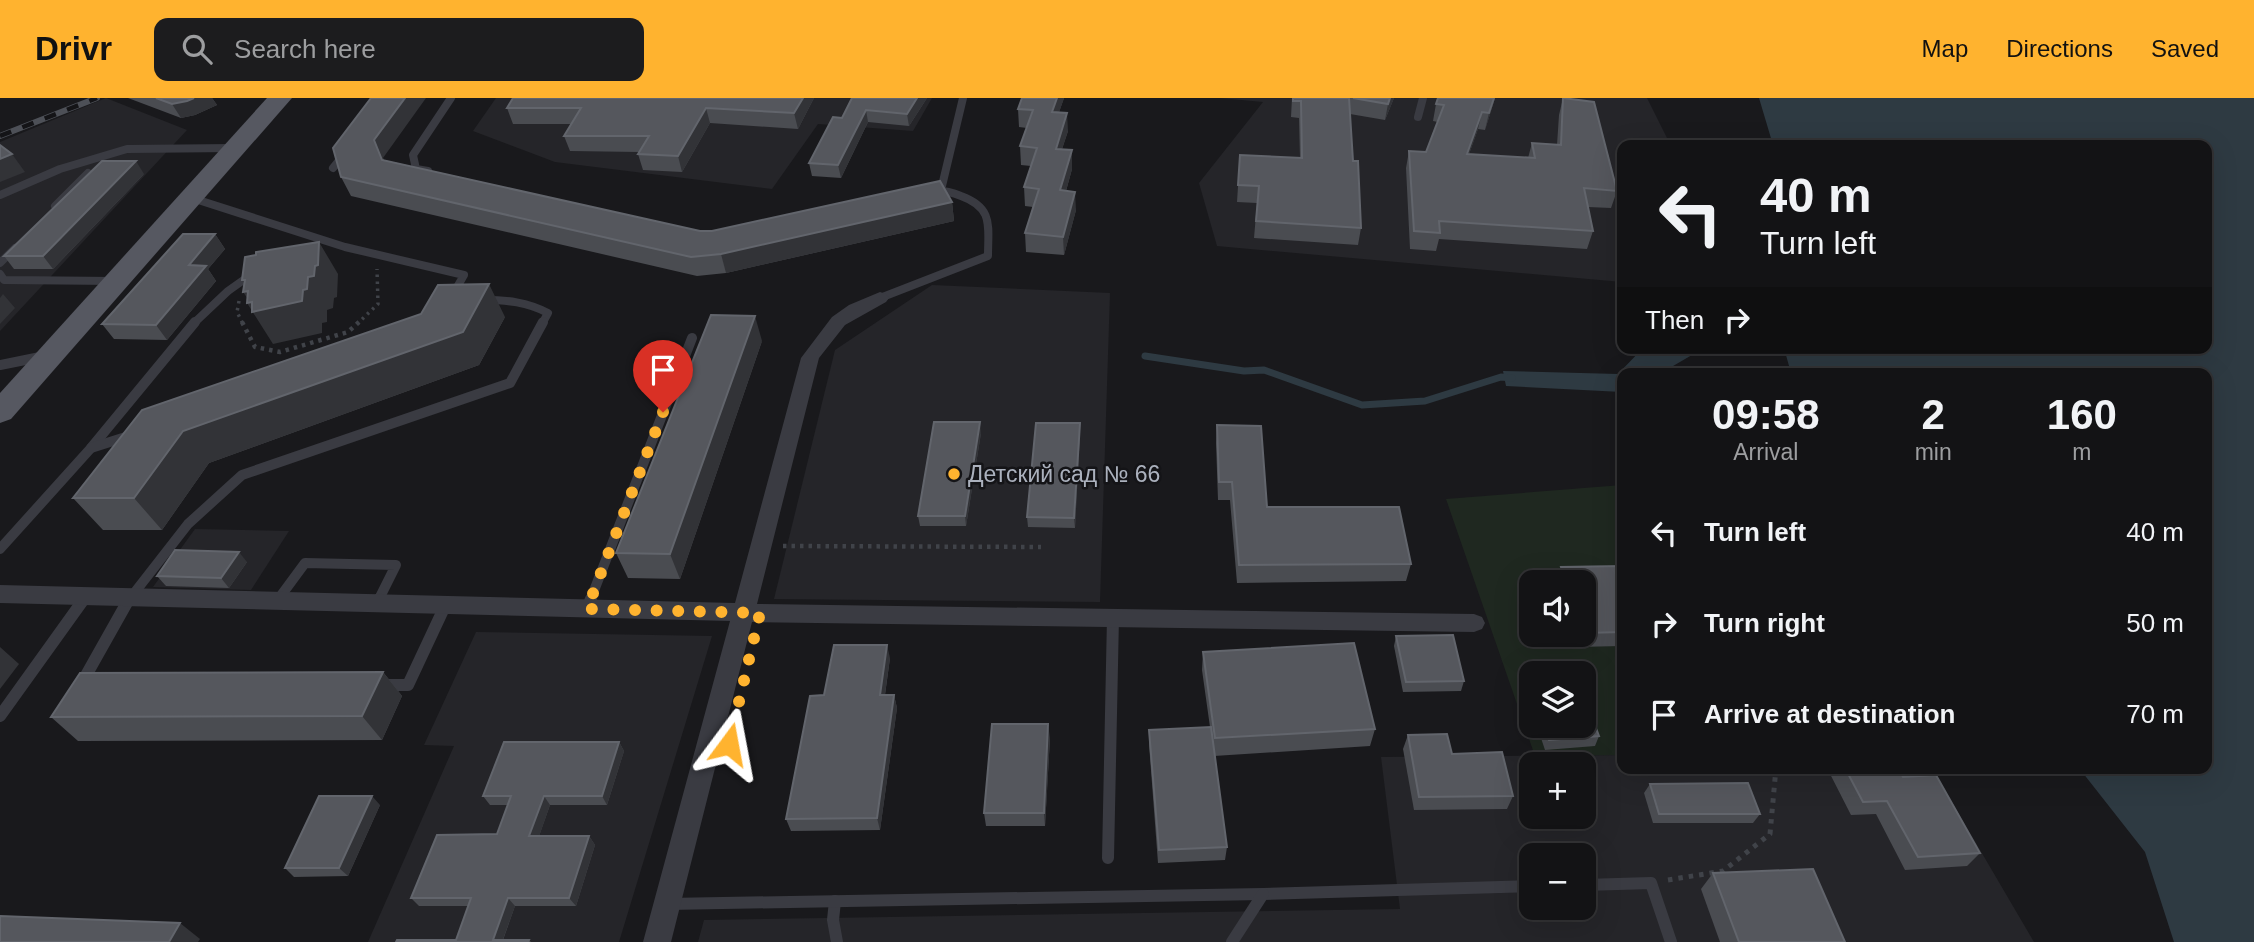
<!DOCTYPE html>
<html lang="en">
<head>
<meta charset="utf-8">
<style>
	body { margin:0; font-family:Helvetica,sans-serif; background:#1c1c1e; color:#f1f3f6; height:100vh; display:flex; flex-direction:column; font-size:26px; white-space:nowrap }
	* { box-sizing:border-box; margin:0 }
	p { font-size:23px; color:#9d9ea0 }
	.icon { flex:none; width:38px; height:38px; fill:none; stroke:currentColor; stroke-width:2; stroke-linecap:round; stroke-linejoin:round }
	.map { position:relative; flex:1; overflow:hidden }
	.drawer { position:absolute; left:1617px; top:270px; width:595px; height:406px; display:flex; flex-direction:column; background:#131315; border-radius:14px; box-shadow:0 7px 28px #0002,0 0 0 2px #323234 }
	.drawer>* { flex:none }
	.banner { position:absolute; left:1617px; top:42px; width:595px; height:214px; border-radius:14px; box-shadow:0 7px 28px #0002,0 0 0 2px #323234; background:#131315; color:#f1f3f6; overflow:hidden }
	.controls { position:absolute; left:1519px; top:472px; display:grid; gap:14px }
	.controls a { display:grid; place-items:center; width:77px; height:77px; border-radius:14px; background:#131315; box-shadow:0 7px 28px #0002,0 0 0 2px #323234; font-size:35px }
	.pin { position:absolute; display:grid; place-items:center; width:60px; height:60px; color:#fff; margin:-72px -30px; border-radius:50% 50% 50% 0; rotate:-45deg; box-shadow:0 0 7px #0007 }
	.pin .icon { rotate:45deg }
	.me { position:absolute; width:77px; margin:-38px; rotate:13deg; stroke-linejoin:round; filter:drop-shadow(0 0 5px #0008) }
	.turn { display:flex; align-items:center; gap:24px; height:147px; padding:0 28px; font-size:32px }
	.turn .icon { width:91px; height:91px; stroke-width:2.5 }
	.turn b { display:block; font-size:49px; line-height:60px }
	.then { display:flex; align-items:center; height:66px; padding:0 28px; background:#0003; gap:14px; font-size:26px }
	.eta { display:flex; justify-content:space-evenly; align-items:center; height:119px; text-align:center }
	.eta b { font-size:42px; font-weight:600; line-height:49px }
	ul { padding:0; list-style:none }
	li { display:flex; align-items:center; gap:21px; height:91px; padding:0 28px }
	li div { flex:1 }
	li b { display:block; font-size:26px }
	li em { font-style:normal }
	header { display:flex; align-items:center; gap:42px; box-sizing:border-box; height:98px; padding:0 35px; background:#ffb32f; color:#111 }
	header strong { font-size:33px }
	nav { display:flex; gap:38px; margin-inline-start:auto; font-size:24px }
	.search { width:490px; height:63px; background:#1c1c1e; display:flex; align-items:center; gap:18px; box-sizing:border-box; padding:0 24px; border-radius:14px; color:#9d9ea0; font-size:26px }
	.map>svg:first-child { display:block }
</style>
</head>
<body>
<header>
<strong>Drivr</strong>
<div class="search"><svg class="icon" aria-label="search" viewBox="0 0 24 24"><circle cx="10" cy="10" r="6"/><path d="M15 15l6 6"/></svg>Search here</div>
<nav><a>Map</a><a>Directions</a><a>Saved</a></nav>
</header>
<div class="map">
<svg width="2254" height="844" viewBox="0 0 2254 844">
	<rect width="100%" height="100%" fill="#19191c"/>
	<g fill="#252529" fill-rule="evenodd">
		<polygon points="106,0 187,32 0,233 0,44"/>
		<polygon points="496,0 932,0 913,33 818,26 772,91 555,64 473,33"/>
		<polygon points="1220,0 1647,0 1670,46 1622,47 1622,184 1217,148 1199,85 1263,4"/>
		<polygon points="932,187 1110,195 1100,504 774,501 835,252"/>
		<polygon points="195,431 289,433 251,492 153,489"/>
		<polygon points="476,534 712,538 619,844 368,844 454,648 424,647"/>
		<path d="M 1622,657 L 1622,670 L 1932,670 L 2034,844 L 698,844 L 704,822 L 1400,811 L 1381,659 ZM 1531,667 L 1584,667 L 1584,719 L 1531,719 ZM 1531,758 L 1584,758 L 1584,810 L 1531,810 Z"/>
	</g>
	<path fill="#1f2820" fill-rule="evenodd" d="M 1622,387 L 1622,657 L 1535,658 L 1446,401 ZM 1531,485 L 1584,485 L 1584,537 L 1531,537 ZM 1531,576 L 1584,576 L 1584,628 L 1531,628 Z"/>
	<g fill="#2e3a42">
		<polygon points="1759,0 2254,0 2254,844 2174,844 2145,754 2079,670 2207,670 2207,275 1791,275 1784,250 2207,250 2207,47 1773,47"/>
		<polygon points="1643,250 1704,250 1661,275 1622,275 1622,294 1506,288 1503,273 1618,276"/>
	</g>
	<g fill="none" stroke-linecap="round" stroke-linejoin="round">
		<polyline stroke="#2e3a42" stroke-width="7" points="1145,258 1244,273 1264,272 1362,307 1425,303 1501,279 1512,280"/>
		<g stroke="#404349" stroke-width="3.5" stroke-dasharray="2.5 4.5" stroke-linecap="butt">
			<polyline points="239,203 237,214 243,226"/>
			<polyline points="357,226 378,206 377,171"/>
		</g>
		<g stroke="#404349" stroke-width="4.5" stroke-dasharray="3.5 5" stroke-linecap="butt">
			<polyline points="242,224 255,249 280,254 348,234 359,224"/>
			<polyline points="783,448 1041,449"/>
		</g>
		<polyline stroke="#404349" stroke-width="5" stroke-dasharray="4.5 6" stroke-linecap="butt" points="1668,782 1723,773 1770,736 1776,670"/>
		<g stroke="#3a3b42" stroke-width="8">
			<polyline points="1418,19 1423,0"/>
			<polyline points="333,70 345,55"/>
			<polyline points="428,73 416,71 413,57 451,0"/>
			<polyline points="941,92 963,0"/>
			<polyline points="0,97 60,71 127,51 234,50"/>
			<polyline points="192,100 345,149 464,177 452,198"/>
			<polyline points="55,108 88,75"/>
			<polyline points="0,165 15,150"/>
			<polyline points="0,176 4,182 116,183"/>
			<path d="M 880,200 L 988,158 C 988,128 994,110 961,98 C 951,94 943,92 933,93"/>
			<path d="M 484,202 C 507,202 527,204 548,215 L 542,226"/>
			<polyline points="193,226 228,193 252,176"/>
		</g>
		<g stroke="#3a3b42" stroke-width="10">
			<polyline points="0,267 45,258"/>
			<polyline points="91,350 195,224"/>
			<polyline points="0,451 91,350 132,337"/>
			<polyline points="82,503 86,498"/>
			<polyline points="128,503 188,426 242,377 510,285 543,224"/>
			<polyline points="277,503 305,465 396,467 378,503"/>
			<polyline points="590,503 692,240"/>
		</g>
		<g stroke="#3a3b42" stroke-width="12">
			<polyline points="377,505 379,501"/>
			<polyline points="587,511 591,501"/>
			<polyline points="90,581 84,581 129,501"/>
			<polyline points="379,587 408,587 445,508"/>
			<polyline points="0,618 84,501"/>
			<polyline points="1108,760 1113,519"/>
			<polyline points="1584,787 1651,785 1671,844"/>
			<polyline points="835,803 833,822 837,844"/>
			<polyline points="667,806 1263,796 1531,788"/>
			<polyline points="1232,844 1263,796"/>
		</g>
		<polygon fill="#3a3b42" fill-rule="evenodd" points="880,194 886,196 889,200 886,204 845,227 819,260 757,506 1474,516 1482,519 1485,525 1482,531 1474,534 752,524 671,844 643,844 730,523 0,505 0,487 735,505 801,260 832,219 849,207"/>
		<polygon fill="#565861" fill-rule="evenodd" points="267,0 292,0 11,321 0,325 0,295"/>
		<g stroke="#4d5057" stroke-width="6">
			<polyline id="rail" points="0,38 97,0"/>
		</g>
		<use href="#rail" stroke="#141417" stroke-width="4.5" stroke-dasharray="12" stroke-linecap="butt"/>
	</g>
	<g fill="#4a4c51">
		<polygon points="128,0 212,0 217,7 195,17 181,20"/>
		<polygon points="513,0 814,0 798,31 710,25 682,74 643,72 638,56 639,54 570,53 564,38 571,26 513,26 507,10"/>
		<polygon points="852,0 927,0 909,28 868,24 841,80 812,78 809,65 842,20"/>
		<polygon points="1022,0 1064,0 1059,14 1068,33 1062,51 1072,52 1072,71 1066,93 1076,112 1064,157 1026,154 1025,135 1033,109 1025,108 1024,89 1031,68 1021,67 1020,48 1027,30 1019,29 1018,11"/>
		<polygon points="1292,0 1394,0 1385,22 1350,16 1353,63 1361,130 1358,147 1254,140 1257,105 1237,104 1240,57 1300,60 1299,20 1291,19"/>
		<polygon points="1495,0 1485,32 1478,31 1469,56 1528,60 1532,45 1557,47 1559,17 1563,0 1617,93 1611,110 1588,109 1593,133 1587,151 1439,141 1436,153 1410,151 1406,70 1409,53 1426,54 1438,24 1433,23 1436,6"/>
		<polygon points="383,60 384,62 700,133 712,133 952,104 954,123 726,175 697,178 351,98 341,79"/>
		<polygon points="144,76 53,171 14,171 4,158"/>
		<polygon points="215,136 225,151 208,171 216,183 167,242 114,241 102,226"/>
		<polygon points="505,219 479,267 209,365 162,432 103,432 73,400"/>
		<polygon points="762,243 680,481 628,480 616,455"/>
		<polygon points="1217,327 1267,409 1411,466 1406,483 1237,485 1230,402 1218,402 1216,345"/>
		<polygon points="981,335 966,428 920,428 918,418"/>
		<polygon points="1080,335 1075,430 1028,429 1027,419"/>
		<polygon points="247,464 229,490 166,488 157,478"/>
		<polygon points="1622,468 1622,548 1576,549 1573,537 1584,537 1584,485 1555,485 1561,469"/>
		<polygon points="1396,538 1464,583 1461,593 1403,594 1394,548"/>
		<polygon points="1203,554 1375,631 1370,648 1214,658 1227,749 1225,762 1158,765 1149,646 1149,632 1210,629 1202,572"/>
		<polygon points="890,560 885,597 894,597 897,610 880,732 791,733 786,721 824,597"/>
		<polygon points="383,574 402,598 382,642 78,643 51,619"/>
		<polygon points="1537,628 1584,628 1599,638 1595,648 1545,652"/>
		<polygon points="1408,637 1452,656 1513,698 1507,711 1414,712 1403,651"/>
		<polygon points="1050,640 1045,728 986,728 984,715"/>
		<polygon points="619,644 624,653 607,707 550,707 539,738 589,738 595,747 576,808 515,808 503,842 529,842 531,844 396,844 456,842 468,808 419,808 411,800 497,736 508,707 490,707 483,698"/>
		<polygon points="1827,670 1898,670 1903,679 1980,755 1967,768 1905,772 1876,716 1851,717"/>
		<polygon points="1650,686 1760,716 1753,725 1653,725 1644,695"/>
		<polygon points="380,707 348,778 294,779 285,770"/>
		<polygon points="1713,775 1845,844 1720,844 1701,791"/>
	</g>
	<g fill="#323337">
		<polygon points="194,0 212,0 217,7 195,17 181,20 172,6"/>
		<polygon points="405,0 426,0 383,60 391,80 382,62 374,42"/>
		<polygon points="803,0 814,0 798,31 794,15"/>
		<polygon points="917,0 927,0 909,28 907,16"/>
		<polygon points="1057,0 1064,0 1053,32 1052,14"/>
		<polygon points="1390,0 1394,0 1385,22 1388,6"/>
		<polygon points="1494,0 1495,0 1485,32 1489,15"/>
		<polygon points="706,10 710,25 682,74 678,58"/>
		<polygon points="866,12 868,24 841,80 838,67"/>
		<polygon points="1482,14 1478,31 1463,73 1467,56"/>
		<polygon points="1067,15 1068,33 1056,69 1056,51"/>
		<polygon points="1072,52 1072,71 1061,111 1060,92"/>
		<polygon points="12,56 25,74 0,84 0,61"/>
		<polygon points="136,63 144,76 53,171 43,158"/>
		<polygon points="1075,94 1076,112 1064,157 1063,139"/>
		<polygon points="952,104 954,123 726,175 721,156"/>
		<polygon points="215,136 225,151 208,171 216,183 167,242 156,227 189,167"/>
		<polygon points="319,144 338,176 337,199 334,200 333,210 327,212 327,224 322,225 322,235 273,246 247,205 250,204 243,194 248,193 261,212 242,182 245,182 303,192 308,179 315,168"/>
		<polygon points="489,186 505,219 479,267 209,365 162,432 134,400 183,333"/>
		<polygon points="3,196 15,210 0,226 0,200"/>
		<polygon points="755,218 762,243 680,481 670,456"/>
		<polygon points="980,324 981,335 966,428 965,418"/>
		<polygon points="1080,325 1080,335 1075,430 1074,420"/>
		<polygon points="239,454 247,464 229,490 221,480"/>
		<polygon points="887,547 890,560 883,610 880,597"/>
		<polygon points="0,549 19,566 0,591"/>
		<polygon points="383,574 402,598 382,642 362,618"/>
		<polygon points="894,597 897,610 880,732 877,720"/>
		<polygon points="1048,626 1050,640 1045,728 1044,715"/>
		<polygon points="619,644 624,653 607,707 602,698"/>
		<polygon points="372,698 380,707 348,778 339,770"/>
		<polygon points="544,698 550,707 536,747 529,738"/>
		<polygon points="589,738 595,747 576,808 569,800"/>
		<polygon points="508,800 515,808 502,844 493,842"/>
		<polygon points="180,825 200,841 198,844 169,844"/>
	</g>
	<g fill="#55575d" stroke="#62656c" stroke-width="2">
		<polygon points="156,0 194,0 187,3 172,6"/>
		<polygon points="371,0 405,0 374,42 382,62 700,133 712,133 940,83 952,104 721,156 691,159 341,79 333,50"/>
		<polygon points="513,0 803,0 794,15 706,10 678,58 638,56 649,38 564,38 581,10 507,10"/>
		<polygon points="852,0 917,0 907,16 866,12 838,67 809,65 833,19 842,20"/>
		<polygon points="1022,0 1057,0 1052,14 1067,15 1056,51 1072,52 1060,92 1075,94 1063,139 1025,135 1039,91 1024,89 1037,50 1020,48 1033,12 1018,11"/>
		<polygon points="1293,0 1349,0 1353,63 1358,63 1361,130 1256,123 1259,88 1238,87 1240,57 1302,60 1301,3 1293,3"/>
		<polygon points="1353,0 1390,0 1388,6"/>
		<polygon points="1438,0 1494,0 1489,15 1482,14 1467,56 1535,60 1532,45 1561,47 1563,0 1594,4 1617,93 1584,90 1593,133 1439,123 1440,135 1414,133 1409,53 1426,54 1444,7 1436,6"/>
		<polygon points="0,47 12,56 0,61"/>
		<polygon points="102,63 136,63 43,158 4,158"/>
		<polygon points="183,136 215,136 189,167 206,168 156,227 102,226"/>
		<polygon points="319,144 318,167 315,168 314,178 308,179 307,191 303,192 302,203 252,214 252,204 247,205 248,193 243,194 245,182 242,182 245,159 256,157 256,154"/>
		<polygon points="489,186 463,234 183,333 134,400 73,400 142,312 421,216 438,187"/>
		<polygon points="711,217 755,218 670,456 616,455"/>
		<polygon points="934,324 980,324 965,418 918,418"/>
		<polygon points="1036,325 1080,325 1074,420 1027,419"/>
		<polygon points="1217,327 1261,328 1267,409 1399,409 1411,466 1239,467 1232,384 1219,384"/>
		<polygon points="175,452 239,454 221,480 157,478"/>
		<polygon points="1622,468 1622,534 1584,535 1584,485 1566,485 1561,469"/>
		<polygon points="1453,537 1464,583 1406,584 1396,538"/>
		<polygon points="1354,545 1375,631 1215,640 1203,554"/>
		<polygon points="834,547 887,547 880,597 894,597 877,720 786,721 810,598 824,597"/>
		<polygon points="383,574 362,618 51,619 80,575"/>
		<polygon points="1584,601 1585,601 1599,638 1549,642 1544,628 1584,628"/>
		<polygon points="992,626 1048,626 1044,715 984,715"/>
		<polygon points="1211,629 1227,749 1159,752 1149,632"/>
		<polygon points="1447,636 1452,656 1502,654 1513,698 1419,699 1408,637"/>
		<polygon points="504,644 619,644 602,698 544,698 529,738 589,738 569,800 508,800 493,842 529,842 528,844 396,844 397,842 456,842 471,800 411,800 437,737 497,736 511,698 483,698"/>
		<polygon points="1845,670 1898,670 1903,679 1936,677 1980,755 1918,759 1887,703 1863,704"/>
		<polygon points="1748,685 1760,716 1659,716 1650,686"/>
		<polygon points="319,698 372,698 339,770 285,770"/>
		<polygon points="1813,771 1845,844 1739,844 1713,775"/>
		<polygon points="0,818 180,825 169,844 0,844"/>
	</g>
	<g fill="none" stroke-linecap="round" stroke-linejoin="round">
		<polyline stroke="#ffb32f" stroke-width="12" stroke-dasharray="0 21.6" points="663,314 587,511 760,515 729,646"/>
	</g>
	<circle fill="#ffb32f" stroke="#141417" stroke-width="2.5" cx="954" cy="376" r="7"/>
	<g text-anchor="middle" stroke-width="5" stroke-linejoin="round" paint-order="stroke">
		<g font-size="23" fill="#abb1bd" stroke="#141417" text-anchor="start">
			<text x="968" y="384">Детский сад № 66</text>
		</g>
	</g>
</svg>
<div class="controls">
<a><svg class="icon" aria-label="sound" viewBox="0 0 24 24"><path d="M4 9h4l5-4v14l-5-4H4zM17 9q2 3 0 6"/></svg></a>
<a><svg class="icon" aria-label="layers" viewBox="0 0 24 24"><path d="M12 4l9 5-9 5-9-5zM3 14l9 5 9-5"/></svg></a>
<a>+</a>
<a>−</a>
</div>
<div class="pin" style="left:663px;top:314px;background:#d93025"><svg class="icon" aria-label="arrive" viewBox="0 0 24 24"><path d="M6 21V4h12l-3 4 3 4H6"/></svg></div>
<svg class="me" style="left:729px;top:646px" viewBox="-20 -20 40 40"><path d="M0-17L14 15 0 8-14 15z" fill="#ffb32f" stroke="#fff" stroke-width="4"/></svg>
<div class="banner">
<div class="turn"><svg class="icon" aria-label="left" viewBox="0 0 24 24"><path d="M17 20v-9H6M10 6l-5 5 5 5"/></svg><div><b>40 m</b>Turn left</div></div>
<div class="then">Then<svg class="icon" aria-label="right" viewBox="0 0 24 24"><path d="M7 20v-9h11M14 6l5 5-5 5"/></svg></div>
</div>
<section class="drawer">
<div class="eta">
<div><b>09:58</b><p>Arrival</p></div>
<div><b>2</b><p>min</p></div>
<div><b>160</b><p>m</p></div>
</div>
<ul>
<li><svg class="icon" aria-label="left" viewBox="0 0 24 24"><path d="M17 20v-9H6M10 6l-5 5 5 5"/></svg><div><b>Turn left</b></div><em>40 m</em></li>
<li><svg class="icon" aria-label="right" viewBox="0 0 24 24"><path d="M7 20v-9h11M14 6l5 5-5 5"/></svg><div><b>Turn right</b></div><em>50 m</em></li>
<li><svg class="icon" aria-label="arrive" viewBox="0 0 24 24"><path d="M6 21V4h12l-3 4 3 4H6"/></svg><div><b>Arrive at destination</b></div><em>70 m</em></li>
</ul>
</section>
</div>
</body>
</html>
